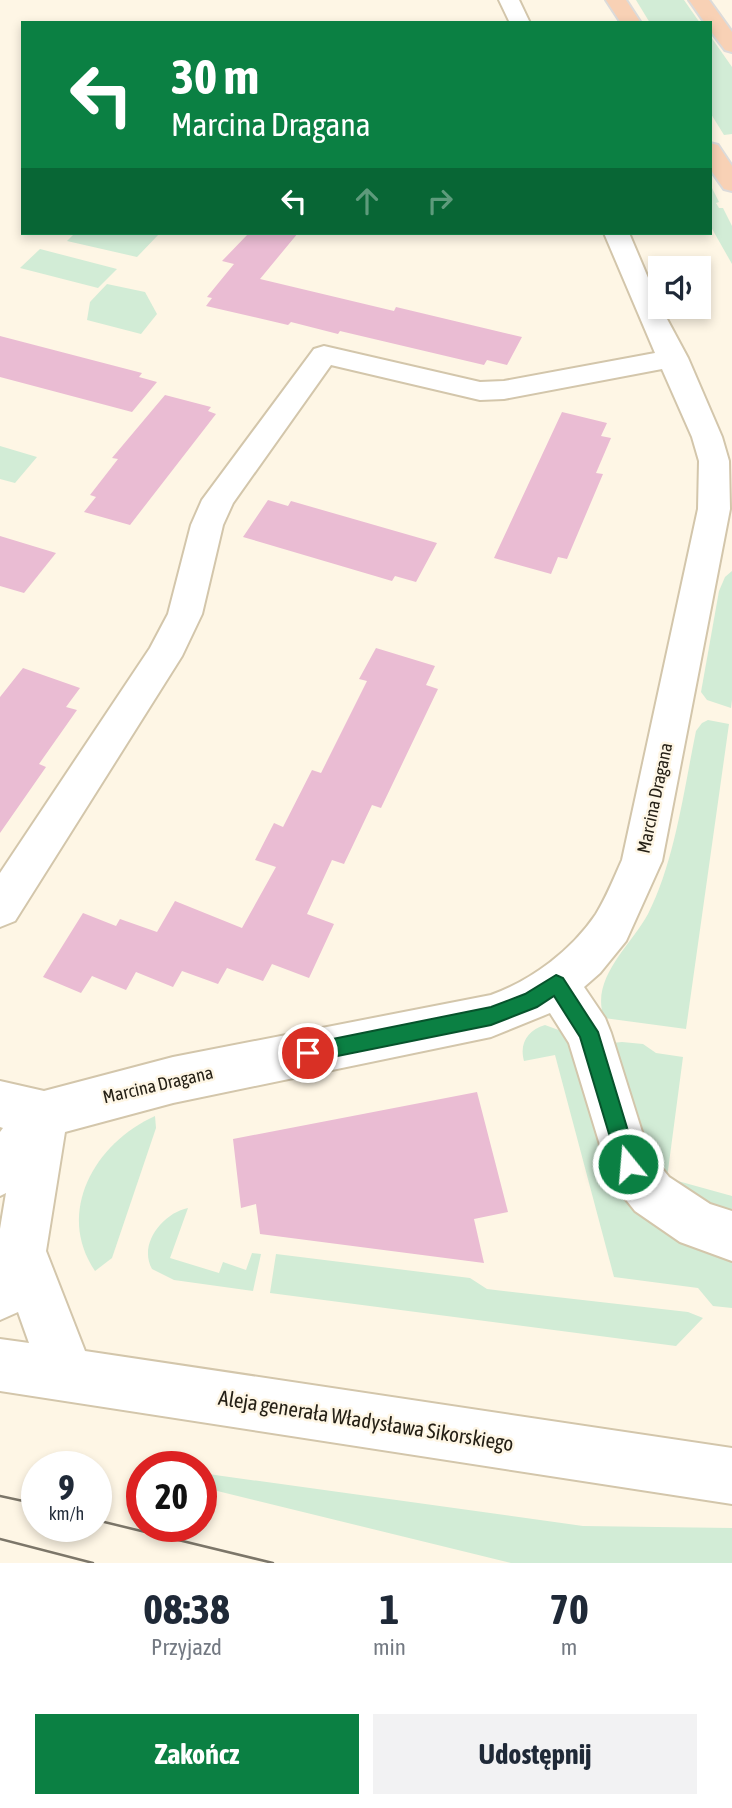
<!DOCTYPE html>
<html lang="pl">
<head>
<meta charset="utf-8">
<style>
	body { margin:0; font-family:"Asap Condensed",sans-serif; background:#f2f2f3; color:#1f2937; height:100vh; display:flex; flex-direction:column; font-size:26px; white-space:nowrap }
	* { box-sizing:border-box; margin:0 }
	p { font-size:23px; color:#747a83 }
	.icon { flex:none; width:38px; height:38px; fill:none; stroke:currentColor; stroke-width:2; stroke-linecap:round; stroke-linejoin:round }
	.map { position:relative; height:1563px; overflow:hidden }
	.details { display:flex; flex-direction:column; background:#fff; flex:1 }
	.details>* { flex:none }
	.hud { position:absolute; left:21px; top:21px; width:691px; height:214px; border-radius:0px; box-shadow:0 4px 10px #0003; background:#0b8043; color:#fff; overflow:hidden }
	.controls { position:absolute; left:648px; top:256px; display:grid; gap:14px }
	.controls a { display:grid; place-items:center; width:63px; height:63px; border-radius:0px; background:#fff; box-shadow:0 4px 10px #0003; font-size:35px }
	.speed { position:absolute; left:21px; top:1451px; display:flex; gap:14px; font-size:35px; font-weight:700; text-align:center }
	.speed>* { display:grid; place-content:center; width:91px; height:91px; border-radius:50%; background:#fff; box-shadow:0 4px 10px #0003; line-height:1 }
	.speed small { font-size:18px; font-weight:400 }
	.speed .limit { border:10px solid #d22; background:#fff; color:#111 }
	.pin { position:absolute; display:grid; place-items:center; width:60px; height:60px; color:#fff; margin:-30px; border:4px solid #fff; border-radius:50%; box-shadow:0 2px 7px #0007 }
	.me { position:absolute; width:77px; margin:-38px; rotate:343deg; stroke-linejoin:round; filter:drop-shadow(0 0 5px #0008) }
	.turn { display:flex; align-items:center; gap:24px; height:147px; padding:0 35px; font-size:32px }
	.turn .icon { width:91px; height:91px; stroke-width:2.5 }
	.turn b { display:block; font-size:49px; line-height:60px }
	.lanes { display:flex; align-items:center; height:66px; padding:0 35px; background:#0003; justify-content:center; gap:35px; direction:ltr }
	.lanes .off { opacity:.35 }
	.eta { display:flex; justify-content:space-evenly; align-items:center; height:119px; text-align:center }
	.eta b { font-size:42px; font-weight:700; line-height:49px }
	.primary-button { display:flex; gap:14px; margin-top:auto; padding:14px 35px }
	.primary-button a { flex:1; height:80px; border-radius:0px; background:#0b8043; color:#fff; font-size:28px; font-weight:700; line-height:80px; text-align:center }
	.primary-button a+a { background:#f2f2f3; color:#1f2937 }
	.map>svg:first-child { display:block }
</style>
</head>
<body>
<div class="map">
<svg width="732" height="1563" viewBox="0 0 732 1563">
	<rect width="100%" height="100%" fill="#fef6e5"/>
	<g fill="#d2ecd6">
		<polygon points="636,0 684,0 700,23 650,23"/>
		<polygon points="711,37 732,67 732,134 724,135 711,114"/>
		<polygon points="711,186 719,202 716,203 719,208 723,208 732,226 732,264 711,227"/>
		<polygon points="75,233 160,233 137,257 67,241"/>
		<polygon points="40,249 117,269 98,288 20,268"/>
		<polygon points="107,284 145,292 157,314 141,334 87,320 90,302"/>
		<polygon points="0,446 37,457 15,483 0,479"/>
		<polygon points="732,571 732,700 731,708 707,700 701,692 719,591 725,577"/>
		<path d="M 708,720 L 729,724 L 686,1029 L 604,1018 C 590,978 630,947 648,914 C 675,861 684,789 696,731 L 702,723 Z"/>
		<path d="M 545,1025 L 564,1032 L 573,1041 C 592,1113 603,1207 681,1241 C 697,1248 715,1252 732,1258 L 732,1308 L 713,1306 L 698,1288 L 614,1277 L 555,1055 L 524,1061 C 519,1043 528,1030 545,1025 Z"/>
		<path d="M 622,1042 L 643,1044 L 656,1053 L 683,1057 L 667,1178 L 732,1196 L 732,1213 C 716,1210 700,1206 685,1198 C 634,1169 625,1094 612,1043 Z"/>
		<path d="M 155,1116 L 156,1128 L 112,1258 L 95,1271 C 55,1212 95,1143 155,1116 Z"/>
		<path d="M 188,1208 L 170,1258 L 219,1273 L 223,1262 L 246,1270 L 252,1253 L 261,1254 L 253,1291 L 174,1280 L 152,1269 C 138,1244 163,1213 188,1208 Z"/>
		<polygon points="276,1254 470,1278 487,1289 688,1312 703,1318 676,1346 270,1293"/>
		<polygon points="201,1473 583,1526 732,1528 732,1563 511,1563 201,1487"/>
	</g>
	<g fill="#eabcd3">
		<polygon points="249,233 298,233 260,279 394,311 396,307 522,337 507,365 487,360 484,365 340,331 338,334 291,322 288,325 206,306 212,298 207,297 234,264 222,261"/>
		<polygon points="0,336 142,373 139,377 157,382 132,412 0,377"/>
		<polygon points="165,395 211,407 208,411 216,414 130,525 84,512 96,497 90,495 118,459 112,458"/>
		<polygon points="562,412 607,423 601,436 611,438 596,473 603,474 567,559 558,557 551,574 494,558"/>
		<polygon points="268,500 288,506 291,501 437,543 416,582 395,576 392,581 243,537"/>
		<polygon points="0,536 56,553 24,593 0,586"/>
		<polygon points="376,648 435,666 426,685 438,689 381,808 372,805 344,864 332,860 307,914 334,924 309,978 272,964 263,981 227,968 218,984 182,971 173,987 136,972 126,990 92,976 81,993 43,977 83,913 116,926 120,919 157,932 175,901 242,928 276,867 255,860 274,823 283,827 312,770 321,773 367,681 359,679"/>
		<polygon points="23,668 80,688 66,707 77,710 39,764 46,767 0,833 0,697"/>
		<polygon points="477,1092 508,1212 474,1219 484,1263 260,1234 256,1204 241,1208 233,1139"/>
	</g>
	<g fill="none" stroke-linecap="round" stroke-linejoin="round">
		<g stroke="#d3c6ab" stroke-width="4">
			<g id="minor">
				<polygon points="499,0 519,0 530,23 510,23"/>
				<path d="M 604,233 L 629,233 L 660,306 L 688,358 L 722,437 L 729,461 L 730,509 L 662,861 L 626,941 L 600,973 L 584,987 L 605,1018 L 611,1033 L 648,1151 L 669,1177 L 710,1204 L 732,1211 L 732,1261 L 680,1242 L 635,1211 L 611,1181 L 569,1043 L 550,1013 L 491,1037 L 173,1103 L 65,1132 L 46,1251 L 85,1351 L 732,1448 L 732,1504 L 0,1391 L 0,1339 L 29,1343 L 18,1312 L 0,1320 L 0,1229 L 6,1193 L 0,1196 L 0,1132 L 3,1128 L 0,1127 L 0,1081 L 44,1091 L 173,1057 L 491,995 C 532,980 571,951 596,914 C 606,898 614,878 622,860 L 698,509 L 699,461 L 692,437 L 662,369 L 504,399 L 480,400 L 331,365 L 233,503 L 223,525 L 202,614 L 182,656 L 15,921 L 0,927 L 0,873 L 150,648 L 168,614 L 191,525 L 202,500 L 314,349 L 324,346 L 480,382 L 504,381 L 655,353 Z"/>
			</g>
		</g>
		<g stroke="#dcdbda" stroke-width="4">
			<g id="major">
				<polygon points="606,0 626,0 641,23 621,23"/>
				<polygon points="689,0 709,0 732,32 732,52 725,50 710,30 710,23 705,23"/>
				<polygon points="710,143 718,145 732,166 732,191 724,189 710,169"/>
			</g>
		</g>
		<use href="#minor" fill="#fff" fill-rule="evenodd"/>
		<use href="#major" fill="#f8d1b5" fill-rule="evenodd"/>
		<g stroke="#7c7669" stroke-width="2.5">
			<polyline points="0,1496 37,1504"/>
			<polyline points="96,1520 273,1563"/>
			<polyline points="0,1539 93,1563"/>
		</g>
	</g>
	<polygon fill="#0b8043" stroke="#07532c" stroke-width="2" points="556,975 563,978 598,1032 638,1164 635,1171 628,1174 621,1171 618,1164 580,1037 554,996 537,1007 491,1025 308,1062 302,1059 299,1053 302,1046 308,1044 491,1007 525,994"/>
	<g text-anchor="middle" stroke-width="5" stroke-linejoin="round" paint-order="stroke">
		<g font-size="18" fill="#252016" stroke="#fef6e5">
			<text transform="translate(655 798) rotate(-78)" y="6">Marcina Dragana</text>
			<text transform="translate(158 1085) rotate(-13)" y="6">Marcina Dragana</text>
		</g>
		<g font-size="21" fill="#252016" stroke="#fef6e5">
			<text transform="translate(366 1421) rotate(9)" y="7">Aleja generała Władysława Sikorskiego</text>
		</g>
	</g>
</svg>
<div class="controls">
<a><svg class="icon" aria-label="sound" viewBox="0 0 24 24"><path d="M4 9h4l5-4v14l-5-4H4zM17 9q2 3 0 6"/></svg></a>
</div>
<div class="speed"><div>9<small>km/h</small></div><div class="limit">20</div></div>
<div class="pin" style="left:308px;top:1053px;background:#d93025"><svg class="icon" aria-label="arrive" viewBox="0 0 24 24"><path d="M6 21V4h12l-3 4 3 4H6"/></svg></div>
<svg class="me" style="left:628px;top:1164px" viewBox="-20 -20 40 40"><circle r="17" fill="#0b8043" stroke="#fff" stroke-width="3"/><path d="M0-11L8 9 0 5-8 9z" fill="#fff"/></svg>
<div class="hud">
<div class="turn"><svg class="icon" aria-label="left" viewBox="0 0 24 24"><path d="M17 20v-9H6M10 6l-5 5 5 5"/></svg><div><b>30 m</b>Marcina Dragana</div></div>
<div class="lanes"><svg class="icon" aria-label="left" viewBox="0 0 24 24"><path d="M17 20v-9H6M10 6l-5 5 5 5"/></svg><svg class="icon off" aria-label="ahead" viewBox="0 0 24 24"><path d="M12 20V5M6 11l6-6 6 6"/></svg><svg class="icon off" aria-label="right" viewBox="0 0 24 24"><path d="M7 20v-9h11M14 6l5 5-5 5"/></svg></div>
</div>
</div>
<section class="details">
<div class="eta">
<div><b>08:38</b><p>Przyjazd</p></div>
<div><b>1</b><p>min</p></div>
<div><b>70</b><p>m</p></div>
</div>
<div class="primary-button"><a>Zakończ</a><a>Udostępnij</a></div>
</section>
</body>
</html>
